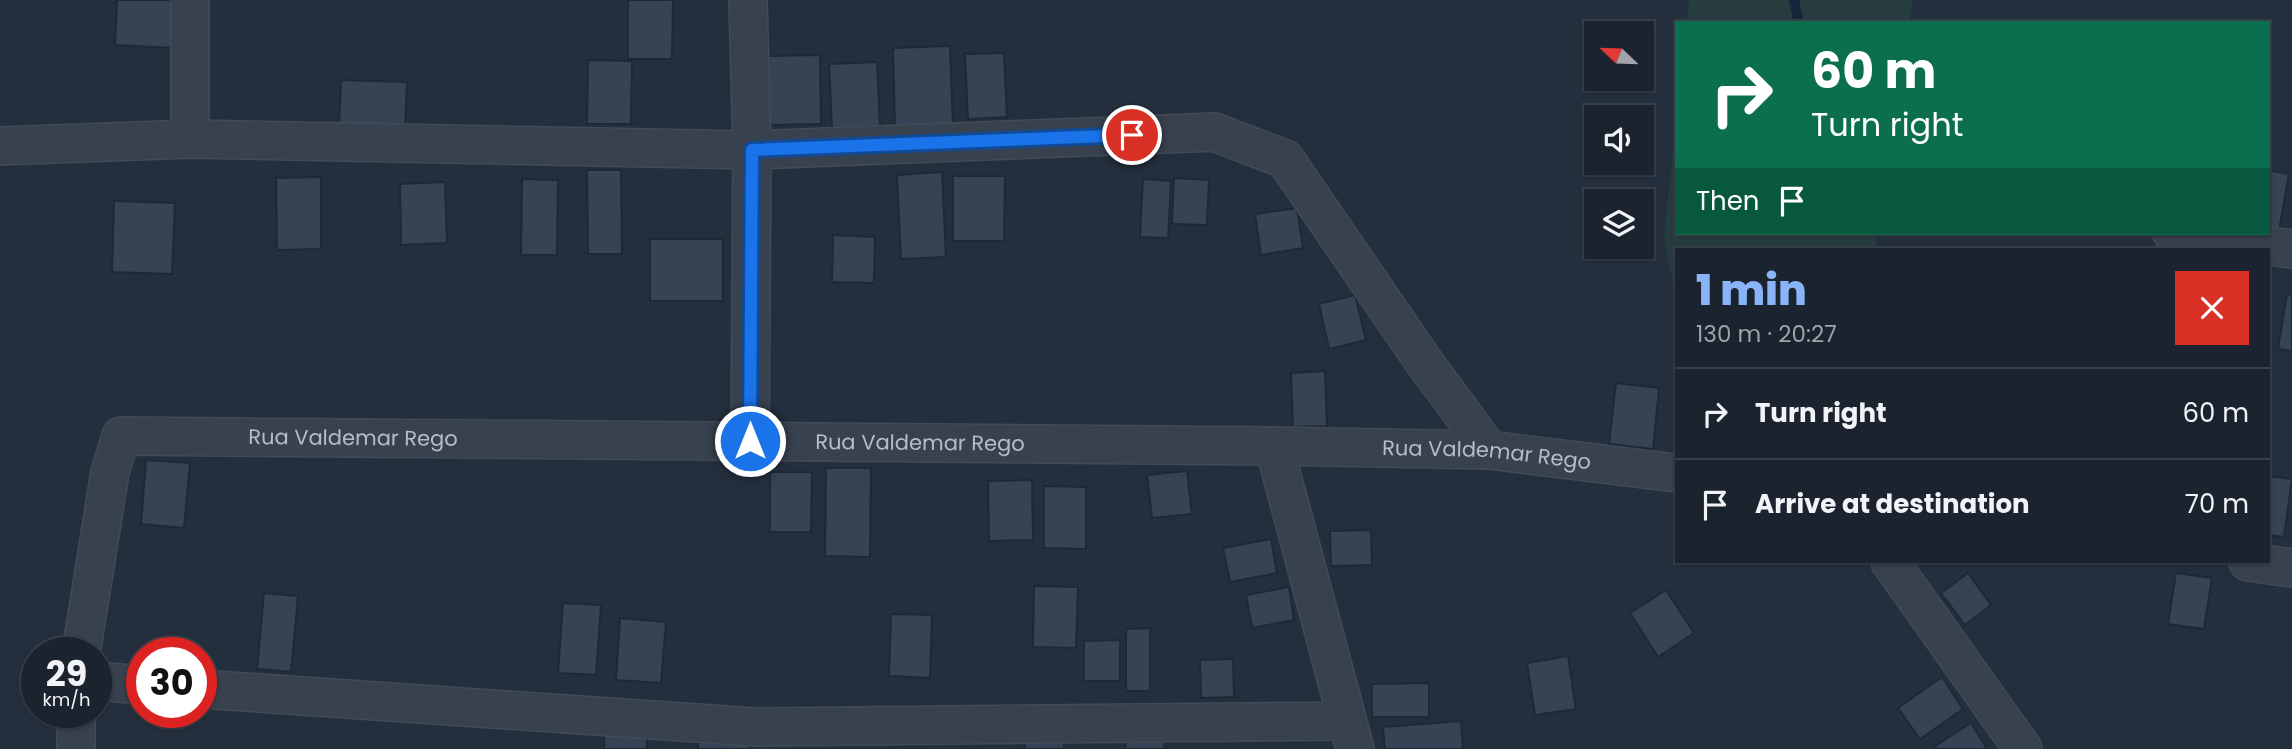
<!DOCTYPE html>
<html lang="en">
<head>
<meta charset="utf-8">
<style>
	body { margin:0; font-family:Poppins,sans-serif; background:#242b36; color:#f1f3f6; height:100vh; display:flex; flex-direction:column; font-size:26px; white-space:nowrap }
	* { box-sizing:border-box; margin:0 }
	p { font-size:23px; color:#a0a4aa }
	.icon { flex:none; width:38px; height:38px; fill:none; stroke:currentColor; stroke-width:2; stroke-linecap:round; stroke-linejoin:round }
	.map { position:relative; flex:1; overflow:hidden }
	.panel { position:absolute; left:1675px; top:248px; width:595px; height:315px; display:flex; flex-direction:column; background:#1b232e; border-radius:0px; box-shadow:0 2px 5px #0004,0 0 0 2px #39404a }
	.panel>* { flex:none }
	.guide { position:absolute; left:1675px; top:21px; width:595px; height:214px; border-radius:0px; box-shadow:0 2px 5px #0004,0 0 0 2px #39404a; background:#0b6e4f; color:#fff; overflow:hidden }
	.needle { width:46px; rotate:293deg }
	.fabs { position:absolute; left:1584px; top:21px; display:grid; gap:14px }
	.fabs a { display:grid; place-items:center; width:70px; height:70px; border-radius:0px; background:#1b232e; box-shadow:0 2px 5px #0004,0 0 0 2px #39404a; font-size:35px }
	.speed { position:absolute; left:21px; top:637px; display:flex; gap:14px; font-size:35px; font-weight:700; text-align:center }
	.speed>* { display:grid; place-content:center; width:91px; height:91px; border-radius:50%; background:#1b232e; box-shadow:0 2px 5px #0004,0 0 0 2px #39404a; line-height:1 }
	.speed small { font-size:18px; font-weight:400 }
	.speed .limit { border:10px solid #d22; background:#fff; color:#111 }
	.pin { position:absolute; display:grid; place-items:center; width:60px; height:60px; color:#fff; margin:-30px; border:4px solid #fff; border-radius:50%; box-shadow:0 2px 7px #0007 }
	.me { position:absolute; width:77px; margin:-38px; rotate:0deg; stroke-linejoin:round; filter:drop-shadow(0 0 5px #0008) }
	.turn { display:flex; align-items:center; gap:24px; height:147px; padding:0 21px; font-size:32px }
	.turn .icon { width:91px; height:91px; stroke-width:2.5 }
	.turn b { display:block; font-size:49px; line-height:60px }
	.then { display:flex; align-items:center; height:66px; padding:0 21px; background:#0003; gap:14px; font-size:26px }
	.round { display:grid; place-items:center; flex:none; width:74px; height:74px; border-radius:0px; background:#242b36 }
	.headline { display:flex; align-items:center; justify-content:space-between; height:119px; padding:0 21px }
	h1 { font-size:42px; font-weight:800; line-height:52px; color:#8ab4f8 }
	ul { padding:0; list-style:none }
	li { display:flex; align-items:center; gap:21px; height:91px; padding:0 21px; border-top:2px solid #39404a }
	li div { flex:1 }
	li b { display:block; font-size:26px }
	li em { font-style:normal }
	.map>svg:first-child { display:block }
</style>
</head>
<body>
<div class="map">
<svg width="2292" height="749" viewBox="0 0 2292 749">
	<rect width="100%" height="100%" fill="#242f3e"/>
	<g fill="#263c3f">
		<polygon points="1689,0 1913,0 1909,23 1686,23"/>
		<polygon points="1676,117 1676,233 1878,233 1875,250 1676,250 1676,299 1664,240"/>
	</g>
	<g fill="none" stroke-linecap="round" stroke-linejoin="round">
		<polyline stroke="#17263c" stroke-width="10" points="1794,0 1799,23"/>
	</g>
	<g fill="#364354" stroke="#1f2835" stroke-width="2">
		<polygon points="117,0 176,0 174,48 115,45"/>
		<polygon points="628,0 673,0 672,59 628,59"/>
		<polygon points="950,46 953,126 895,128 893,48"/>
		<polygon points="1004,53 1007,117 968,119 965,54"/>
		<polygon points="820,55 821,124 770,125 768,56"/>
		<polygon points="588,60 632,61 631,124 587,124"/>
		<polygon points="877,62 880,126 832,128 829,64"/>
		<polygon points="341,80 407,82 405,128 339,126"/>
		<polygon points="587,170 621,170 622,254 588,254"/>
		<polygon points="2268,170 2289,174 2279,231 2268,229"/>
		<polygon points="942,172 946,257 901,259 897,175"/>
		<polygon points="953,176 1005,176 1004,241 953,241"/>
		<polygon points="321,177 321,249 277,250 276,178"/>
		<polygon points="1174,178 1209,180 1207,225 1172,224"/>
		<polygon points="522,179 558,180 557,255 521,255"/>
		<polygon points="1143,179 1171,181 1168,238 1140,237"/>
		<polygon points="445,182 447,243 401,245 400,184"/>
		<polygon points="114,201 175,203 172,274 112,272"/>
		<polygon points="1297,208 1303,248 1261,255 1255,214"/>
		<polygon points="833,235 875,237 874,283 832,282"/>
		<rect x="650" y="239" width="73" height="62"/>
		<polygon points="2287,294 2292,295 2292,351 2278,349"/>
		<polygon points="1355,295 1366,340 1329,349 1319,304"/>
		<polygon points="1325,371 1327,426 1293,427 1291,373"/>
		<polygon points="1616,383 1659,388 1653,449 1609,444"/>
		<polygon points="146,460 190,463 184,528 141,524"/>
		<polygon points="826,468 871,468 870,557 825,556"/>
		<polygon points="1187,471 1192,514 1152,518 1147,475"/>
		<polygon points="770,472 812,472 811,532 770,532"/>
		<polygon points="2268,476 2292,479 2284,537 2268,535"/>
		<polygon points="1032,480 1033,540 989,541 988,481"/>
		<polygon points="1044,486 1086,487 1086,549 1044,548"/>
		<polygon points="1371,530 1372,565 1331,566 1330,531"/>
		<polygon points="1271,539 1277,573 1230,582 1223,548"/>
		<polygon points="1968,573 1991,605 1965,625 1941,593"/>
		<polygon points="2176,573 2212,578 2204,629 2168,624"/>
		<polygon points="1034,586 1078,587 1076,648 1033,647"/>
		<polygon points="1289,587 1294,620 1252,628 1246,595"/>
		<polygon points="1666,590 1694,633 1658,657 1630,613"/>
		<polygon points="264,593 298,596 291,672 257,669"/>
		<polygon points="563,603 601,605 596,675 558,673"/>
		<polygon points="891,614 932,615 930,678 889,676"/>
		<polygon points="620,618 666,622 661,683 616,680"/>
		<polygon points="1150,628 1150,691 1126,691 1126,629"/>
		<polygon points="1120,640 1120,681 1084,681 1084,641"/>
		<polygon points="1568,656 1576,709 1535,715 1527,663"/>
		<polygon points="1233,659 1234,697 1201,698 1200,660"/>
		<polygon points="1942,677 1963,709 1920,739 1898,708"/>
		<polygon points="1429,683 1429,717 1372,717 1372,684"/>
		<polygon points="1461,721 1463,749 1385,749 1383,727"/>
		<polygon points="1971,723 1987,749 1936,749 1935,746"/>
		<rect x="604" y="726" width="43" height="23"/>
		<polygon points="698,732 749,733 749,749 698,749"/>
		<rect x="1025" y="737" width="39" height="12"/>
		<polygon points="1126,738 1165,740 1164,749 1125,749"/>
	</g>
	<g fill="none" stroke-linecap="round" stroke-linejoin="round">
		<g stroke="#414a57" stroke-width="40">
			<g id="minor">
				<polyline points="190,0 190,139"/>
				<polyline points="748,0 752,150 750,441"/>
				<polyline points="0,146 190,139 752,150 1214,132 1285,159 1422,359 1489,450"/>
				<polyline points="2172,233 2292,249"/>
				<polyline points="1274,446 1355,749"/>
				<polyline points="1890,562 2023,749"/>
				<polyline points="2248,562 2292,568"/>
				<path id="s1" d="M 81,653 L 110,472 L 121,436 L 1274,446 L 1489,450 L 1676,473"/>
				<polyline points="96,681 142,685"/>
				<polyline points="201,689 755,727 1347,721"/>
				<polyline points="76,749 76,712"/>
			</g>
		</g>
		<use href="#minor" stroke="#38414e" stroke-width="37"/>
	</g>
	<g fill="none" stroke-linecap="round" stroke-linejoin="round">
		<g stroke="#114b97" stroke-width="18">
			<polyline id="route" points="750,441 752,150 1132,135"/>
		</g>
		<use href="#route" stroke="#1a73e8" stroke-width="12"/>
	</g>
	<g text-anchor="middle" stroke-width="7" stroke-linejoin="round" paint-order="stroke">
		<g font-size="21" fill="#b4bcc9" stroke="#1d2633">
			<text dy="7" stroke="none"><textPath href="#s1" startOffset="453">Rua Valdemar Rego</textPath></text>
			<text dy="7" stroke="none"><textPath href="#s1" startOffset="1020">Rua Valdemar Rego</textPath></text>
			<text dy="7" stroke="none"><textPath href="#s1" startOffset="1587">Rua Valdemar Rego</textPath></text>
		</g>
	</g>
</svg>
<div class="fabs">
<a><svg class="needle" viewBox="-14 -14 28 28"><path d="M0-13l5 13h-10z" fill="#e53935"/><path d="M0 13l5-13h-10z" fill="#a0a4aa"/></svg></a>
<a><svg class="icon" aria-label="sound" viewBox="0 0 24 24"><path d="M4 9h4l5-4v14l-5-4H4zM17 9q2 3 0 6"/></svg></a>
<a><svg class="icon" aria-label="layers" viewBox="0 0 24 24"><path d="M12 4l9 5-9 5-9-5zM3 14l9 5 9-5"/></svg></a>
</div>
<div class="speed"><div>29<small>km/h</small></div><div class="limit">30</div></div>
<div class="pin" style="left:1132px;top:135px;background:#d93025"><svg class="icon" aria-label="arrive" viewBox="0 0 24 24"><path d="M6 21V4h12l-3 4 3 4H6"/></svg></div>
<svg class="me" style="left:750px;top:441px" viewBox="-20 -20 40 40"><circle r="17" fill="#1a73e8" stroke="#fff" stroke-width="3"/><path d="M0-11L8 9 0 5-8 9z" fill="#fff"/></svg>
<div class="guide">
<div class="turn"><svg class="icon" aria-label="right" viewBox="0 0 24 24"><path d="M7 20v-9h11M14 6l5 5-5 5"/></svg><div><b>60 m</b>Turn right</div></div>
<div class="then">Then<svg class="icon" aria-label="arrive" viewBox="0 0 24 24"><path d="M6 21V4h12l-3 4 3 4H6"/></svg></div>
</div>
<section class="panel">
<div class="headline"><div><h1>1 min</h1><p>130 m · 20:27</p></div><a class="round" style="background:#d93025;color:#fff"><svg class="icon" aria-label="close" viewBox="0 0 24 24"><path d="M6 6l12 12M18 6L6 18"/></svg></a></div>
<ul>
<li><svg class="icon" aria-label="right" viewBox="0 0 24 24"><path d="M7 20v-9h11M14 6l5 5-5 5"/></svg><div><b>Turn right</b></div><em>60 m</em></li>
<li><svg class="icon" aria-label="arrive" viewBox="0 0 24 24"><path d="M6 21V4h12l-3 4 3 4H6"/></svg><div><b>Arrive at destination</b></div><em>70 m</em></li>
</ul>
</section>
</div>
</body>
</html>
